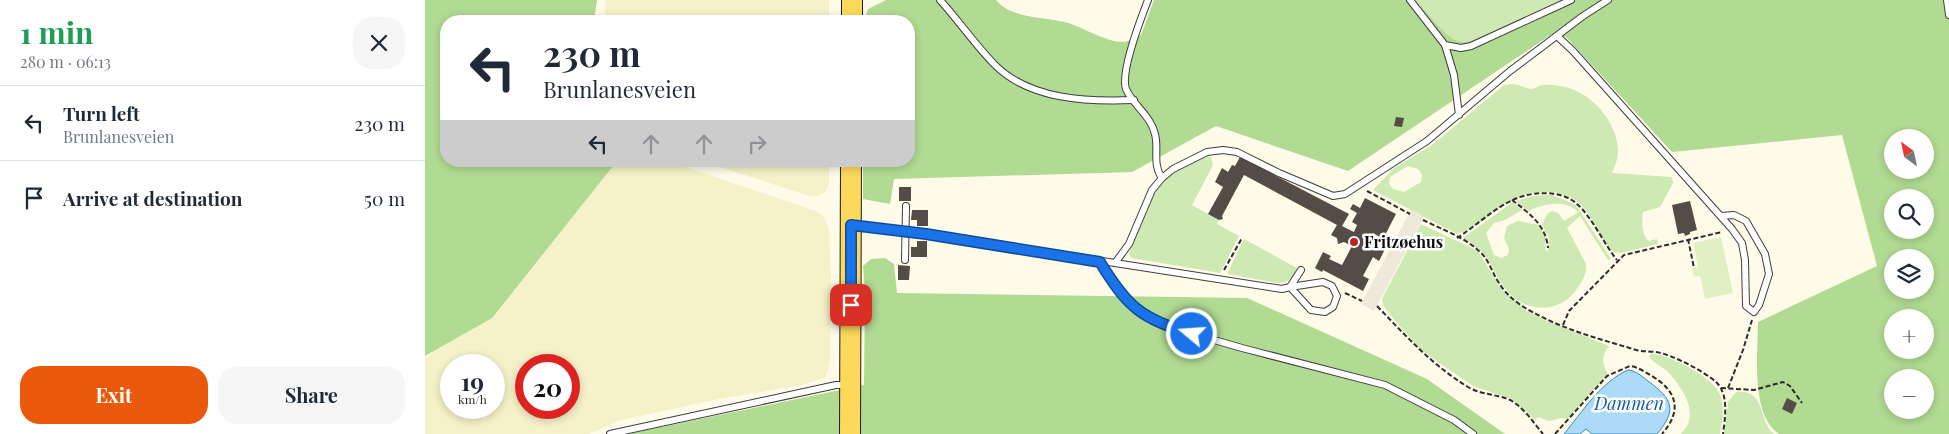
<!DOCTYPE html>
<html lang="en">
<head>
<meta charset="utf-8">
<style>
	body { margin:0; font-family:"Playfair Display",serif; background:#f6f6f7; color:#1f2937; height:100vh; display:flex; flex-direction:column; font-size:19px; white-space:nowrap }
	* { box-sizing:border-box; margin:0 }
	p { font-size:16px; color:#747a83 }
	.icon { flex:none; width:28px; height:28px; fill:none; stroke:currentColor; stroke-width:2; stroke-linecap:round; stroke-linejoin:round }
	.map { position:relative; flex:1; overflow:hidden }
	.panel { display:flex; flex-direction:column; background:#fff; width:425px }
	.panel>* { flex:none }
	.banner { position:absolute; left:15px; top:15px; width:475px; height:152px; border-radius:20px; box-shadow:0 2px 8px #0003; background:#fff; color:#1f2937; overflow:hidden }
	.needle { width:32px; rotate:327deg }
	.fabs { position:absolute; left:1459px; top:129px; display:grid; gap:10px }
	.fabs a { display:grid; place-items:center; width:50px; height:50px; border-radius:50%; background:#fff; box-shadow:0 2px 8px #0003; font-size:25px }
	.speed { position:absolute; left:15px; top:354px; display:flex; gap:10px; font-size:25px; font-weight:700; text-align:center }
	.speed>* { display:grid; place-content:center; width:65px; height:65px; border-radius:50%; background:#fff; box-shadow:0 2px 8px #0003; line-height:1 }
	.speed small { font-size:12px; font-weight:400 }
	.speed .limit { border:8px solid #d22; background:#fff; color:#111 }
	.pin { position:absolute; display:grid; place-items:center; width:42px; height:42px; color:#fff; margin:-21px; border-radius:10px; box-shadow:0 2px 8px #0006 }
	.me { position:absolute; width:55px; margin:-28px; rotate:288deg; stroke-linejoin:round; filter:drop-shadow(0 0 4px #0008) }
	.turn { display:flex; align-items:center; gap:18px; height:105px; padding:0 20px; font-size:22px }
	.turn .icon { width:65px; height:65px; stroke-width:2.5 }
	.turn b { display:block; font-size:35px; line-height:42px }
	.lanes { display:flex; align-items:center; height:48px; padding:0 20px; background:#0003; justify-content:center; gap:25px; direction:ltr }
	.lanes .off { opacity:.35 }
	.round { display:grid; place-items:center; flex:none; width:52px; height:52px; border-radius:20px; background:#f6f6f7 }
	.head { display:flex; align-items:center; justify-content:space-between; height:85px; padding:0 20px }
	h1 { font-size:30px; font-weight:700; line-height:38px; color:#1e9e55 }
	.button { display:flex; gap:10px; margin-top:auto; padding:10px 20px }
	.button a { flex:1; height:58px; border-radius:20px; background:#ea580c; color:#fff; font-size:20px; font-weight:700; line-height:58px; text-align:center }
	.button a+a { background:#f6f6f7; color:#1f2937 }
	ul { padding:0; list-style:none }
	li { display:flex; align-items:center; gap:15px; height:75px; padding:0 20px; border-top:1px solid #e0e1e3 }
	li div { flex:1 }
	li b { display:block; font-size:19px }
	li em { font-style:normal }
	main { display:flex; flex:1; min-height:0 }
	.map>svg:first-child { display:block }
</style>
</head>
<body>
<main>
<section class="panel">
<div class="head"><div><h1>1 min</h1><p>280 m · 06:13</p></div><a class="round"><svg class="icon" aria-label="close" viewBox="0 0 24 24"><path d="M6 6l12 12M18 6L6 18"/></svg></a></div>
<ul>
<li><svg class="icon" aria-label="left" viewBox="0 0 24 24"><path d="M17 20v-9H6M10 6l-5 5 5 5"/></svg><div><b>Turn left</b><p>Brunlanesveien</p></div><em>230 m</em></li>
<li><svg class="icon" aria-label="arrive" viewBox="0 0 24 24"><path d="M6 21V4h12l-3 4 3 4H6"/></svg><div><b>Arrive at destination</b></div><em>50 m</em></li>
</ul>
<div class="button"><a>Exit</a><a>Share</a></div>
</section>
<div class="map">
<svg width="1524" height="434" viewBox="0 0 1524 434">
	<rect width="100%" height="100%" fill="#fffbe9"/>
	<g fill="#f5f2c9" fill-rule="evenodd">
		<polygon points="181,0 404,0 404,21 179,21"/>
		<path d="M 183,161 L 243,161 L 391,211 L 399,217 L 404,228 L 406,278 L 405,364 L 400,378 L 377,385 L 294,399 L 196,420 L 164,434 L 0,434 L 0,359 L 35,332 ZM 26,365 L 69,365 L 69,408 L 26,408 ZM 101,365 L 144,365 L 144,408 L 101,408 Z"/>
		<polygon points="277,161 404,161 404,183 401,191 393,196 384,196"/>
	</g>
	<g fill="#cee9b3" fill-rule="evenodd">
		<path d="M 990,0 L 1135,0 L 1056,37 C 1048,40 1041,43 1033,41 C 1020,37 1001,10 990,0 Z"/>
		<path d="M 1087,84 C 1094,84 1100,88 1106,89 C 1109,89 1113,86 1117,85 C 1126,84 1138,86 1147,89 C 1171,98 1193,125 1193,151 C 1193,159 1190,166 1187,173 L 1247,177 L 1248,183 L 1235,207 L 1218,212 C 1217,221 1216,235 1224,241 L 1232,239 L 1233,244 L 1196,253 L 1189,252 C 1173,240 1169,215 1153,202 C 1144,195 1132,192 1121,192 C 1077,191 1067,223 1032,234 L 948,190 L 969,168 L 1007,145 L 1079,85 ZM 983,166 L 993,169 L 997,175 L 996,182 L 979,192 L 968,189 L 964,184 L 965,177 Z"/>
		<path d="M 781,156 L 786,157 L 788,165 L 767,205 L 794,220 L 792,224 L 814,236 L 795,273 L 706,258 L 704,253 L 707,246 C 724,202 732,172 781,156 Z"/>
		<path d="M 1127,195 L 1151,205 L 1186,259 L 1183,260 L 1155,216 L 1142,228 L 1160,262 C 1164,271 1157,282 1151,290 C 1132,316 1097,312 1079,287 C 1071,277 1067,264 1059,254 C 1053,247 1044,244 1038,238 L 1088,202 L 1097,210 L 1080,220 L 1069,223 L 1061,233 L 1069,255 L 1076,258 L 1083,255 L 1084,249 L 1079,238 L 1082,226 L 1093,221 L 1114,225 L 1121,238 L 1120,249 L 1123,252 L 1124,238 L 1117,225 L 1122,214 L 1127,211 L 1133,213 L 1139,221 L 1152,213 L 1152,211 C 1142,199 1115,204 1104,211 L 1091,201 L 1107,196 Z"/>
		<path d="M 996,224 L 1053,251 L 1076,289 L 1102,311 L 1115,318 L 1184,346 C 1176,355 1177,364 1183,374 L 1142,419 L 1136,418 L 1124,421 L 1113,417 L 1110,420 L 1087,399 L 1048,386 L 1013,362 L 993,347 L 962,311 L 958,305 L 957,299 Z"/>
		<path d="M 819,239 L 872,268 C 868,277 864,283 853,283 L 802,274 Z"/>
		<path d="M 1226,354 C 1240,355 1252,361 1263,367 C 1296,386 1303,396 1295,434 L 1256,434 C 1259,430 1263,426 1264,421 C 1269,404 1253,382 1242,371 C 1236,366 1228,363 1224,356 Z"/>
		<path d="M 1311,392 C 1342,389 1332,420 1349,434 L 1299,434 L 1303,402 Z"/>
	</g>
	<g fill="#b1da92" fill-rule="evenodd">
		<polygon points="0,0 172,0 169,21 21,21 21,161 192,161 67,318 0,356"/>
		<path d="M 461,0 L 571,0 C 588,20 620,16 643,23 C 659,28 681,42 698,42 C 703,42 711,37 716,35 L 729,0 L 990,0 C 1001,10 1020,37 1033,41 C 1041,43 1048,40 1056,37 L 1135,0 L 1524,0 L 1524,434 L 1354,434 C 1325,414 1333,353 1333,322 L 1452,266 L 1417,135 L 1247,152 L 1142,38 L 1130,32 L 923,171 L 791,126 L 707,172 L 469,179 L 465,204 L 438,199 L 438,161 L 484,161 L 484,21 L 439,21 L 443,9 ZM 1468,138 L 1500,138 L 1500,170 L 1468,170 ZM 1468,198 L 1500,198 L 1500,230 L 1468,230 ZM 1468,258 L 1500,258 L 1500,290 L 1468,290 ZM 1468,318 L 1500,318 L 1500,350 L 1468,350 ZM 1468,378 L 1500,378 L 1500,410 L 1468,410 Z"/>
		<polygon points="460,258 469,264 472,293 822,298 1002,379 1080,434 203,434 439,385 440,292 438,266 446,259"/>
	</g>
	<polygon fill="#e0f0c4" points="1296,237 1308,293 1280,299 1275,276 1269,277 1267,268 1273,267 1268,243"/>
	<polygon fill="#ede9d9" points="986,210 999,217 949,311 936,304"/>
	<path fill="#addaf7" stroke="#328dd0" d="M 1203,370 C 1212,371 1216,376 1223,381 C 1247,399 1253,409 1232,434 L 1167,434 L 1161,429 L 1155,434 L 1139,434 C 1157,412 1176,382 1203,370 Z"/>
	<g fill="#544c47">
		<polygon points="971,117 979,118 977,127 969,126"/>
		<polygon points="815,157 924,214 917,226 929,232 932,225 927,222 932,213 925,209 928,204 935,208 940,198 971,214 958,239 948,233 945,241 960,249 954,261 948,257 938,276 944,279 938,291 898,270 897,272 890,268 898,252 906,256 904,259 917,265 927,246 919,242 913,244 912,238 906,235 912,225 819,175 797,216 798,219 794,220 783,214 798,187 790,182 797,168 803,172 807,165 810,166"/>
		<rect x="474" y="187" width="12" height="14"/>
		<polygon points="1265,201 1272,230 1265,232 1265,234 1260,236 1259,233 1253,234 1247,205"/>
		<polygon points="487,210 503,210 503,226 492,226 492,220 486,220"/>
		<polygon points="492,241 502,241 502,257 486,257 486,247 492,247"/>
		<polygon points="473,265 485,266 484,280 473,280"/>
		<polygon points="1362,398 1372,403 1367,414 1357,409"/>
	</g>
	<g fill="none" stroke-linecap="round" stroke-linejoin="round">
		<g stroke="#3e3e3e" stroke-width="8">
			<g id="lane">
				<path d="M 515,0 C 534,21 551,46 570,65 C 605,100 663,102 709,100"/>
				<path d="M 723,0 C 716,18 695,72 701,89 C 708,105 726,116 730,134 C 734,149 727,164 737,178"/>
				<polyline points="985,0 1020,45 1029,75 1034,115"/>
				<polyline points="1522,0 1524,15"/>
				<polyline points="1132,36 1148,51 1307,229 1317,243 1320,260 1321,306 1329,312 1334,305 1344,274 1340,254 1321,221 1309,215 1296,216"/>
				<polyline points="1020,45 1036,48 1046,46 1146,0"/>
				<polyline points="427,225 501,234 690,263 704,244 727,190 737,178 748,169 782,152 798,150 812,152 854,173 908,196 920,194 1002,141 1085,71 1158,16 1183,0"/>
				<polyline points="480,260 481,206"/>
				<polyline points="675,262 700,299 714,312 737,325 817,348 960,385 1029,420 1048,434"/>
				<polyline points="690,263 857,289 865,287 876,270"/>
				<polygon points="898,282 907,286 912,296 908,307 900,312 886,310 865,287"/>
				<polyline points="185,434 411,385 424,385"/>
			</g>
		</g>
		<g stroke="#1c1c1c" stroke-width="22">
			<g id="primary">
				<polyline points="427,0 427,21"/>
				<polyline points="425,434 426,161"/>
			</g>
		</g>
		<g stroke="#2d2d2d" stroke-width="2" stroke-dasharray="5 2.5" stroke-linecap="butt">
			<polyline points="942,191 985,214"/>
			<path d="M 1087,200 C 1104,213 1121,225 1123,248"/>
			<path d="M 998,220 C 1016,229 1039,237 1054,251 C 1064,259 1067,273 1074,283 C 1083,298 1100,309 1115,316 C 1144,331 1178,340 1208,349 C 1216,352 1223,351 1231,352 C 1246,354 1281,372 1292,383 C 1304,395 1300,419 1298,434"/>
			<path d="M 1032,238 C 1051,226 1069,208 1090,199 C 1107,191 1138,190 1152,204 C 1167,217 1179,244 1192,260"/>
			<polyline points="1263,239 1269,268"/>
			<polyline points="799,270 817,238"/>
			<polyline points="920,293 937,301"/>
			<path d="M 952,306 C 982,337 1007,365 1043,387 C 1055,394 1067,394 1080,398 C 1095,402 1108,422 1118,434"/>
			<polyline points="1138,325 1144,311 1199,255 1297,232"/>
			<polyline points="1296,388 1329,390 1358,382 1365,386 1377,403"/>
			<polyline points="1303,388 1318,350 1327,320"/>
			<path d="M 1130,434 L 1182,376 L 1205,366 C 1213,367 1220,372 1227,376 C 1253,392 1257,411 1237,434"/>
		</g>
		<use href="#lane" stroke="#fff" stroke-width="6"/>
		<use href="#primary" stroke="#fcd85c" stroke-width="20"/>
	</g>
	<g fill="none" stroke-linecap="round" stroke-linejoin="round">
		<g stroke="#114b97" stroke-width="12">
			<path id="route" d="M 426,305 L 426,225 L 501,234 L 675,262 C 703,308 716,318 767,334"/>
		</g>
		<use href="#route" stroke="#1a73e8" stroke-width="9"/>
	</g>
	<circle fill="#bd2125" stroke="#fff" stroke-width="2" cx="929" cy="242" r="5"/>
	<g text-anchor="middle" stroke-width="5" stroke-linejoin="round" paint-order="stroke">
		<g font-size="16" font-weight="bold" fill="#0b0b0b" stroke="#fff" text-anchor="start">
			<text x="939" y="248">Fritzøehus</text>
		</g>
		<g font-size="18" font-style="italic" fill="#135e9e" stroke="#fff">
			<text x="1204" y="410">Dammen</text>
		</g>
	</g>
</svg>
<div class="fabs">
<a><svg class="needle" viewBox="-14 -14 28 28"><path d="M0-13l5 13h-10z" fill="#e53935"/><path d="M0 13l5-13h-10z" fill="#747a83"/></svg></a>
<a><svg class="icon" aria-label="search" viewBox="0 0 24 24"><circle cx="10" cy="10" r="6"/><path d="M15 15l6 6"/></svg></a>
<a><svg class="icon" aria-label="layers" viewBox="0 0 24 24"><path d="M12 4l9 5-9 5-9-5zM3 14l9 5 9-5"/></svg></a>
<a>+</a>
<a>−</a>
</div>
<div class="speed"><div>19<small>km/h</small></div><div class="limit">20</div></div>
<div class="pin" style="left:426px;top:305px;background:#d93025"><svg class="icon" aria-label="arrive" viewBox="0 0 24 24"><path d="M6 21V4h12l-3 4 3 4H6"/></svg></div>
<svg class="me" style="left:767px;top:334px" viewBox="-20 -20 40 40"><circle r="17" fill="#1a73e8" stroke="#fff" stroke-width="3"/><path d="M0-11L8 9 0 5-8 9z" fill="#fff"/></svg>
<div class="banner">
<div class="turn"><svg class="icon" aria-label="left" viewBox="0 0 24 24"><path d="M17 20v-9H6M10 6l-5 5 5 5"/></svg><div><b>230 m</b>Brunlanesveien</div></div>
<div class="lanes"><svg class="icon" aria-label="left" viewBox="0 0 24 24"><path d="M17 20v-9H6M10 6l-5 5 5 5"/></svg><svg class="icon off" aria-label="ahead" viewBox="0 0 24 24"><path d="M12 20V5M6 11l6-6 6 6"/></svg><svg class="icon off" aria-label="ahead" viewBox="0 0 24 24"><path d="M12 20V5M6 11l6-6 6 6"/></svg><svg class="icon off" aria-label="right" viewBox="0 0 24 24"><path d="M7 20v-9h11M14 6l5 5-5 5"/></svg></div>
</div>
</div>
</main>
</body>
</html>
